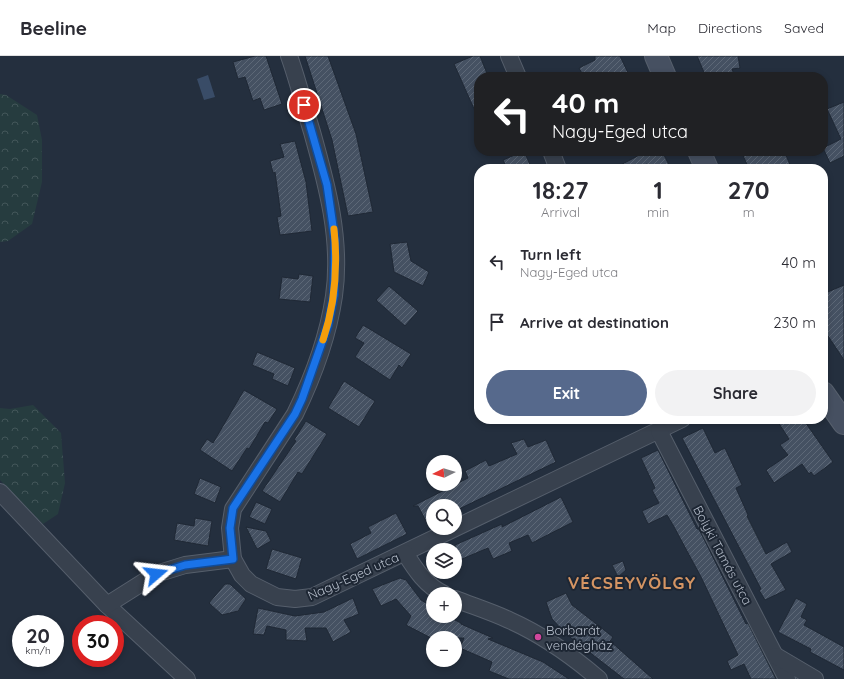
<!DOCTYPE html>
<html lang="en">
<head>
<meta charset="utf-8">
<style>
	body { margin:0; font-family:Quicksand,sans-serif; background:#f2f2f3; color:#2b2b33; height:100vh; display:flex; flex-direction:column; font-size:15px; white-space:nowrap }
	* { box-sizing:border-box; margin:0 }
	p { font-size:13px; color:#7c7c81 }
	.icon { flex:none; width:22px; height:22px; fill:none; stroke:currentColor; stroke-width:2; stroke-linecap:round; stroke-linejoin:round }
	.map { position:relative; flex:1; overflow:hidden }
	.sheet { position:absolute; left:474px; top:108px; width:354px; height:260px; display:flex; flex-direction:column; background:#fff; border-radius:16px; box-shadow:0 2px 6px #0003 }
	.sheet>* { flex:none }
	.guide { position:absolute; left:474px; top:16px; width:354px; height:84px; border-radius:16px; box-shadow:0 2px 6px #0003; background:#202124; color:#fff; overflow:hidden }
	.needle { width:26px; rotate:265deg }
	.tools { position:absolute; left:426px; top:399px; display:grid; gap:8px }
	.tools a { display:grid; place-items:center; width:36px; height:36px; border-radius:50%; background:#fff; box-shadow:0 2px 6px #0003; font-size:20px }
	.speed { position:absolute; left:12px; top:559px; display:flex; gap:8px; font-size:20px; font-weight:700; text-align:center }
	.speed>* { display:grid; place-content:center; width:52px; height:52px; border-radius:50%; background:#fff; box-shadow:0 2px 6px #0003; line-height:1 }
	.speed small { font-size:10px; font-weight:400 }
	.speed .limit { border:6px solid #d22; background:#fff; color:#111 }
	.pin { position:absolute; display:grid; place-items:center; width:34px; height:34px; color:#fff; margin:-17px; border:2px solid #fff; border-radius:50%; box-shadow:0 1px 4px #0007 }
	.me { position:absolute; width:44px; margin:-22px; rotate:73deg; stroke-linejoin:round; filter:drop-shadow(0 0 3px #0008) }
	.turn { display:flex; align-items:center; gap:14px; height:84px; padding:0 12px; font-size:18px }
	.turn .icon { width:52px; height:52px; stroke-width:2.5 }
	.turn b { display:block; font-size:28px; line-height:34px }
	.eta { display:flex; justify-content:space-evenly; align-items:center; height:68px; text-align:center }
	.eta b { font-size:24px; font-weight:800; line-height:28px }
	.primary-button { display:flex; gap:8px; margin-top:auto; padding:8px 12px }
	.primary-button a { flex:1; height:46px; border-radius:24px; background:#56698c; color:#fff; font-size:16px; font-weight:800; line-height:46px; text-align:center }
	.primary-button a+a { background:#f2f2f3; color:#2b2b33 }
	ul { padding:0; list-style:none }
	li { display:flex; align-items:center; gap:12px; height:60px; padding:0 12px }
	li div { flex:1 }
	li b { display:block; font-size:15px }
	li em { font-style:normal }
	header { display:flex; align-items:center; gap:24px; box-sizing:border-box; height:56px; padding:0 20px; background:#fff; border-bottom:1px solid #e1e1e2 }
	header strong { font-size:19px }
	nav { display:flex; gap:22px; margin-inline-start:auto; font-size:14px }
	.map>svg:first-child { display:block }
</style>
</head>
<body>
<header>
<strong>Beeline</strong>
<nav><a>Map</a><a>Directions</a><a>Saved</a></nav>
</header>
<div class="map">
<svg width="844" height="623" viewBox="0 0 844 623">
	<defs>
		<pattern id="forest-crowns" width="20" height="18" patternUnits="userSpaceOnUse"><rect width="20" height="18" fill="#263c3f"/><path d="M2 6a3 3 0 1 1 6 0M12 15a3 3 0 1 1 6 0" fill="none" stroke="#435659"/></pattern>
		<pattern id="building-hatch" width="6" height="6" patternUnits="userSpaceOnUse"><rect width="6" height="6" fill="#455162"/><path d="M-1 1l2-2M0 6l6-6M5 7l2-2" fill="none" stroke="#5d6877"/></pattern>
	</defs>
	<rect width="100%" height="100%" fill="#242f3e"/>
	<g fill="url(#forest-crowns)">
		<polygon points="0,38 6,39 37,59 42,84 42,126 32,168 8,185 0,186"/>
		<polygon points="33,349 61,377 65,427 58,458 43,468 0,424 0,352 10,353"/>
	</g>
	<polygon fill="#394c67" points="208,19 215,41 204,44 197,23"/>
	<g fill="url(#building-hatch)" stroke="#1f2835">
		<polygon points="255,0 266,0 282,48 264,54 260,42 253,45 245,21 238,23 233,6"/>
		<polygon points="305,0 328,0 356,78 373,156 348,160 332,84"/>
		<polygon points="473,0 480,0 488,20 479,21 479,64 454,8"/>
		<polygon points="595,0 620,0 630,21 584,21 579,12 595,4"/>
		<polygon points="697,0 738,0 740,12 732,13 735,21 706,21"/>
		<polygon points="844,46 844,100 830,107 823,92 841,83 827,53"/>
		<polygon points="295,85 306,126 312,175 280,179 277,161 281,160 275,116 273,117 270,105 284,101 280,88"/>
		<polygon points="524,95 532,113 507,113 503,104"/>
		<polygon points="647,95 662,95 671,113 649,113 647,108 637,113 613,113"/>
		<polygon points="741,95 784,95 792,113 749,113"/>
		<polygon points="407,186 411,205 429,216 423,230 394,216 390,188"/>
		<polygon points="299,218 313,220 310,246 279,243 282,221 298,223"/>
		<polygon points="844,229 844,304 828,280 823,282 823,238"/>
		<polygon points="389,230 418,255 405,270 376,244"/>
		<polygon points="363,269 411,298 402,312 399,309 390,324 355,301 364,287 355,282"/>
		<polygon points="257,296 295,312 288,330 272,323 274,318 252,309"/>
		<polygon points="344,325 375,345 359,371 328,352"/>
		<polygon points="244,334 277,353 268,367 265,366 249,393 247,392 232,415 200,394 207,383 213,387"/>
		<polygon points="776,363 803,363 833,406 814,420 811,416 809,418 802,408 774,427 766,414 788,399 780,389 789,383"/>
		<polygon points="306,365 327,378 302,418 298,416 280,446 262,435 296,385 294,384"/>
		<polygon points="703,372 715,397 725,392 742,429 736,432 748,459 747,460 766,498 787,486 792,496 771,508 786,534 765,544 759,534 761,533 682,382"/>
		<polygon points="524,383 528,391 546,384 556,406 455,455 455,450 433,450 433,472 430,473 418,450 413,450 468,422 465,415 486,404 489,410 517,398 511,387"/>
		<polygon points="658,394 697,473 699,473 746,568 748,567 776,623 751,623 744,608 731,614 727,605 738,599 701,521 673,469 667,459 648,468 642,455 659,447 652,434 655,432 641,402"/>
		<polygon points="200,422 221,431 215,447 194,438"/>
		<polygon points="561,441 573,466 532,487 528,479 509,487 512,495 493,503 488,492 455,506 455,489 502,468 502,471"/>
		<polygon points="256,446 272,453 265,468 249,461"/>
		<polygon points="396,457 407,478 357,503 350,488 371,477 368,471"/>
		<polygon points="195,462 212,465 208,490 174,484 177,467 194,470"/>
		<polygon points="246,471 266,475 271,485 257,493"/>
		<polygon points="272,493 302,502 296,523 266,513"/>
		<polygon points="623,505 626,514 618,521 612,509"/>
		<polygon points="400,522 406,524 421,544 433,551 433,560 447,560 461,567 461,568 493,582 488,583 543,606 569,623 509,623 489,615 492,606 460,592 464,582 431,582 406,569 411,560 396,543 381,550 372,533"/>
		<polygon points="225,528 230,528 246,543 238,555 222,559 209,547"/>
		<polygon points="566,537 572,549 613,581 610,585 653,623 624,623 566,578 552,563 546,546"/>
		<polygon points="353,542 359,558 344,564 351,576 333,586 326,572 305,572 307,585 286,584 286,574 267,570 264,579 253,578 258,552 295,560 324,556"/>
		<polygon points="796,542 807,548 801,561 807,564 804,569 844,591 844,614 810,596 811,593 778,576"/>
	</g>
	<g fill="none" stroke-linecap="round" stroke-linejoin="round">
		<g stroke="#565f6c" stroke-width="18">
			<g id="street">
				<path d="M 289,0 C 298,25 304,50 312,76 C 327,129 342,184 334,240 C 328,281 313,321 295,358 L 233,453 L 230,472 L 233,503 L 242,519 L 251,528 L 277,541 L 295,543 L 312,541 L 682,363"/>
				<polyline points="509,0 518,21"/>
				<polyline points="551,95 558,113"/>
				<polyline points="659,375 787,623"/>
				<polyline points="0,436 107,549 187,623"/>
				<path d="M 405,497 C 415,513 426,530 444,538"/>
				<path d="M 455,543 C 473,550 492,556 509,564 C 543,579 571,599 599,623"/>
				<polyline points="107,549 156,518 185,509 233,503"/>
				<polyline points="776,600 815,623"/>
			</g>
		</g>
		<g stroke="#565f6c" stroke-width="24">
			<g id="secondary">
				<polyline points="656,0 665,21"/>
				<polyline points="699,95 707,113"/>
				<polyline points="823,337 844,367"/>
			</g>
		</g>
		<use href="#street" stroke="#38414e" stroke-width="16"/>
		<use href="#secondary" stroke="#465061" stroke-width="22"/>
	</g>
	<g fill="none" stroke-linecap="round" stroke-linejoin="round">
		<g stroke="#114b97" stroke-width="10">
			<polyline id="route" points="156,518 185,509 233,503 230,472 233,452 295,358 302,343 328,269 334,239 335,184 327,129 304,49"/>
		</g>
		<use href="#route" stroke="#1a73e8" stroke-width="7"/>
		<path stroke="#f59e0b" stroke-width="7" d="M 323,284 C 335,248 338,211 334,173"/>
	</g>
	<circle fill="#d1479c" stroke="#1d2633" stroke-width="1.5" cx="538" cy="581" r="4"/>
	<g text-anchor="middle" stroke-width="4" stroke-linejoin="round" paint-order="stroke">
		<g font-size="13" fill="#b4bcc9" stroke="#1d2633">
			<text transform="translate(723 499) rotate(62)" y="5">Bolyki Tamás utca</text>
			<text transform="translate(353 520) rotate(-24)" y="5">Nagy-Eged utca</text>
		</g>
		<g font-size="13" fill="#b4bcc9" stroke="#1d2633" text-anchor="start">
			<text x="546" y="579">Borbarát<tspan x="546" dy="15">vendégház</tspan></text>
		</g>
		<g font-size="17" font-weight="bold" letter-spacing="1" fill="#d59563" stroke="#1d2633">
			<text x="632" y="533">VÉCSEYVÖLGY</text>
		</g>
	</g>
</svg>
<div class="tools">
<a><svg class="needle" viewBox="-14 -14 28 28"><path d="M0-13l5 13h-10z" fill="#e53935"/><path d="M0 13l5-13h-10z" fill="#7c7c81"/></svg></a>
<a><svg class="icon" aria-label="search" viewBox="0 0 24 24"><circle cx="10" cy="10" r="6"/><path d="M15 15l6 6"/></svg></a>
<a><svg class="icon" aria-label="layers" viewBox="0 0 24 24"><path d="M12 4l9 5-9 5-9-5zM3 14l9 5 9-5"/></svg></a>
<a>+</a>
<a>−</a>
</div>
<div class="speed"><div>20<small>km/h</small></div><div class="limit">30</div></div>
<div class="pin" style="left:304px;top:49px;background:#d93025"><svg class="icon" aria-label="arrive" viewBox="0 0 24 24"><path d="M6 21V4h12l-3 4 3 4H6"/></svg></div>
<svg class="me" style="left:156px;top:518px" viewBox="-20 -20 40 40"><path d="M0-17L14 15 0 8-14 15z" fill="#1a73e8" stroke="#fff" stroke-width="4"/></svg>
<div class="guide">
<div class="turn"><svg class="icon" aria-label="left" viewBox="0 0 24 24"><path d="M17 20v-9H6M10 6l-5 5 5 5"/></svg><div><b>40 m</b>Nagy-Eged utca</div></div>
</div>
<section class="sheet">
<div class="eta">
<div><b>18:27</b><p>Arrival</p></div>
<div><b>1</b><p>min</p></div>
<div><b>270</b><p>m</p></div>
</div>
<ul>
<li><svg class="icon" aria-label="left" viewBox="0 0 24 24"><path d="M17 20v-9H6M10 6l-5 5 5 5"/></svg><div><b>Turn left</b><p>Nagy-Eged utca</p></div><em>40 m</em></li>
<li><svg class="icon" aria-label="arrive" viewBox="0 0 24 24"><path d="M6 21V4h12l-3 4 3 4H6"/></svg><div><b>Arrive at destination</b></div><em>230 m</em></li>
</ul>
<div class="primary-button"><a>Exit</a><a>Share</a></div>
</section>
</div>
</body>
</html>
